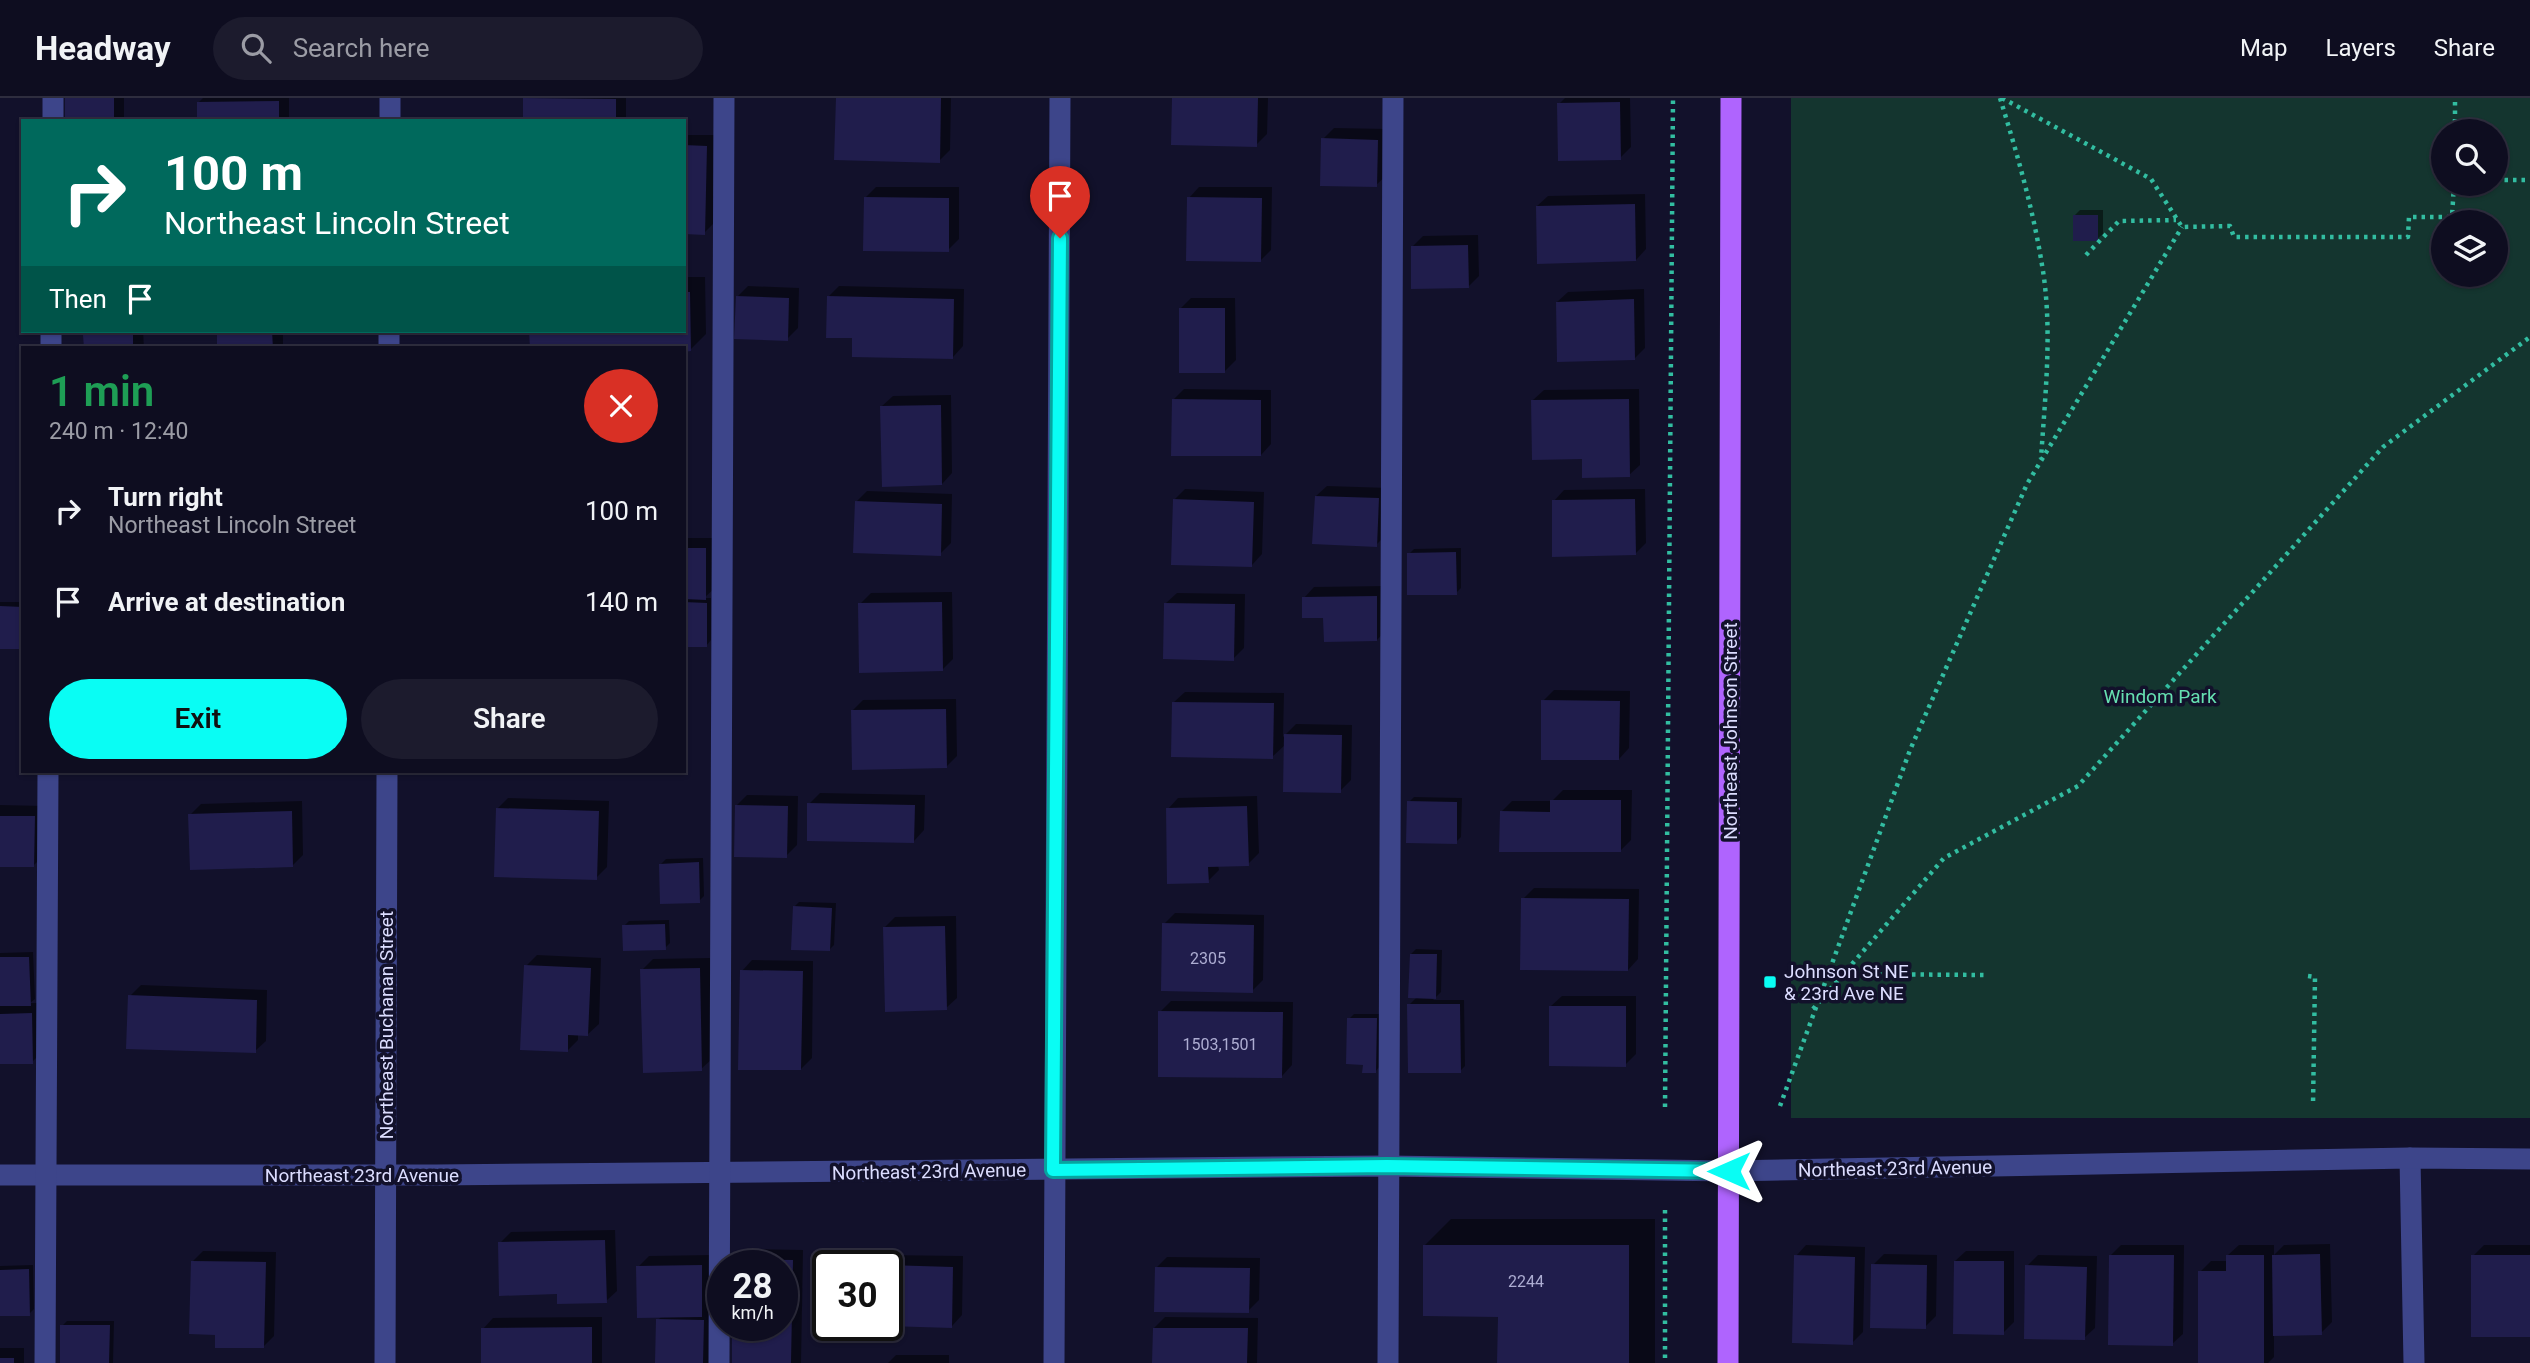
<!DOCTYPE html>
<html lang="en">
<head>
<meta charset="utf-8">
<style>
	body { margin:0; font-family:Roboto,sans-serif; background:#1c1b2d; color:#f1f3f6; height:100vh; display:flex; flex-direction:column; font-size:26px; white-space:nowrap }
	* { box-sizing:border-box; margin:0 }
	p { font-size:23px; color:#9b9ca5 }
	.icon { flex:none; width:38px; height:38px; fill:none; stroke:currentColor; stroke-width:2; stroke-linecap:round; stroke-linejoin:round }
	.map { position:relative; flex:1; overflow:hidden }
	.details { position:absolute; left:21px; top:248px; width:665px; height:427px; display:flex; flex-direction:column; background:#0e0d20; border-radius:0px; box-shadow:0 2px 5px #0004,0 0 0 2px #2e2d3e }
	.details>* { flex:none }
	.banner { position:absolute; left:21px; top:21px; width:665px; height:214px; border-radius:0px; box-shadow:0 2px 5px #0004,0 0 0 2px #2e2d3e; background:#00695c; color:#fff; overflow:hidden }
	.tools { position:absolute; left:2431px; top:21px; display:grid; gap:14px }
	.tools a { display:grid; place-items:center; width:77px; height:77px; border-radius:50%; background:#0e0d20; box-shadow:0 2px 5px #0004,0 0 0 2px #2e2d3e; font-size:35px }
	.speed { position:absolute; left:707px; top:1152px; display:flex; gap:14px; font-size:35px; font-weight:700; text-align:center }
	.speed>* { display:grid; place-content:center; width:91px; height:91px; border-radius:50%; background:#0e0d20; box-shadow:0 2px 5px #0004,0 0 0 2px #2e2d3e; line-height:1 }
	.speed small { font-size:18px; font-weight:400 }
	.speed .limit { border:4px solid #111; border-radius:10px; background:#fff; color:#111 }
	.pin { position:absolute; display:grid; place-items:center; width:60px; height:60px; color:#fff; margin:-72px -30px; border-radius:50% 50% 50% 0; rotate:-45deg; box-shadow:0 0 7px #0007 }
	.pin .icon { rotate:45deg }
	.me { position:absolute; width:77px; margin:-38px; rotate:270deg; stroke-linejoin:round; filter:drop-shadow(0 0 5px #0008) }
	.turn { display:flex; align-items:center; gap:24px; height:147px; padding:0 28px; font-size:32px }
	.turn .icon { width:91px; height:91px; stroke-width:2.5 }
	.turn b { display:block; font-size:49px; line-height:60px }
	.then { display:flex; align-items:center; height:66px; padding:0 28px; background:#0003; gap:14px; font-size:26px }
	.round { display:grid; place-items:center; flex:none; width:74px; height:74px; border-radius:37px; background:#1c1b2d }
	.head { display:flex; align-items:center; justify-content:space-between; height:119px; padding:0 28px }
	h1 { font-size:42px; font-weight:600; line-height:52px; color:#1e9e55 }
	.action { display:flex; gap:14px; margin-top:auto; padding:14px 28px }
	.action a { flex:1; height:80px; border-radius:42px; background:#09fdf4; color:#111; font-size:28px; font-weight:600; line-height:80px; text-align:center }
	.action a+a { background:#1c1b2d; color:#f1f3f6 }
	ul { padding:0; list-style:none }
	li { display:flex; align-items:center; gap:21px; height:91px; padding:0 28px }
	li div { flex:1 }
	li b { display:block; font-size:26px }
	li em { font-style:normal }
	header { display:flex; align-items:center; gap:42px; box-sizing:border-box; height:98px; padding:0 35px; background:#0e0d20; border-bottom:2px solid #2e2d3e }
	header strong { font-size:33px }
	nav { display:flex; gap:38px; margin-inline-start:auto; font-size:24px }
	.search { width:490px; height:63px; background:#1c1b2d; display:flex; align-items:center; gap:18px; box-sizing:border-box; padding:0 24px; border-radius:38px; color:#9b9ca5; font-size:26px }
	.map>svg:first-child { display:block }
</style>
</head>
<body>
<header>
<strong>Headway</strong>
<div class="search"><svg class="icon" aria-label="search" viewBox="0 0 24 24"><circle cx="10" cy="10" r="6"/><path d="M15 15l6 6"/></svg>Search here</div>
<nav><a>Map</a><a>Layers</a><a>Share</a></nav>
</header>
<div class="map">
<svg width="2530" height="1265" viewBox="0 0 2530 1265">
	<rect width="100%" height="100%" fill="#12112b"/>
	<path fill="#14352f" fill-rule="evenodd" d="M 1791,0 L 2530,0 L 2530,1020 L 1791,1020 ZM 2443,33 L 2496,33 L 2496,86 L 2443,86 ZM 2443,124 L 2496,124 L 2496,177 L 2443,177 Z"/>
	<g fill="#0007">
		<rect x="67" y="0" width="57" height="23"/>
		<polygon points="203,0 289,0 289,23 199,23 198,5"/>
		<polygon points="626,0 626,23 525,23 525,0"/>
		<polygon points="837,0 951,0 950,52 939,63"/>
		<polygon points="1174,0 1268,0 1267,36 1256,47"/>
		<polygon points="1565,0 1630,0 1631,49 1620,60 1559,6"/>
		<polygon points="1334,30 1388,31 1387,77 1376,87 1323,41"/>
		<polygon points="684,37 717,37 715,124 704,135 684,135"/>
		<polygon points="876,89 959,89 959,141 948,152 865,100"/>
		<polygon points="1199,89 1272,89 1271,152 1261,162 1189,100"/>
		<polygon points="1645,96 1646,151 1636,162 1537,108 1548,98"/>
		<polygon points="2080,112 2103,112 2103,136 2097,141 2075,117"/>
		<polygon points="1478,137 1479,178 1468,189 1412,149 1423,138"/>
		<polygon points="684,179 705,179 706,236 690,252 532,250 531,233 684,233"/>
		<polygon points="748,188 799,190 798,230 787,241 737,199"/>
		<polygon points="839,188 964,191 963,248 953,259 854,238 829,198"/>
		<polygon points="1644,191 1645,250 1634,261 1557,204 1568,194"/>
		<polygon points="1191,200 1235,200 1236,262 1225,273 1180,211"/>
		<polygon points="90,233 143,233 144,250 85,250 85,238"/>
		<rect x="219" y="233" width="64" height="17"/>
		<polygon points="1184,291 1271,292 1271,346 1261,357 1173,302"/>
		<polygon points="1639,291 1640,367 1629,377 1584,359 1533,302 1544,292"/>
		<polygon points="951,297 952,375 942,386 882,308 893,298"/>
		<polygon points="1327,388 1389,390 1387,436 1376,447 1316,398"/>
		<polygon points="1185,391 1264,394 1262,456 1252,467 1174,402"/>
		<polygon points="1645,391 1646,445 1636,455 1554,403 1564,392"/>
		<polygon points="867,393 952,396 951,445 940,456 856,404"/>
		<polygon points="684,440 716,440 716,489 704,500 711,500 711,542 706,548 684,547"/>
		<polygon points="1461,450 1461,490 1456,495 1409,456 1414,451"/>
		<polygon points="1387,488 1387,531 1377,542 1325,519 1304,500 1314,489"/>
		<polygon points="952,494 953,561 943,571 860,506 871,495"/>
		<polygon points="1177,495 1245,496 1244,550 1233,561 1166,505"/>
		<rect x="0" y="504" width="23" height="45"/>
		<polygon points="1554,592 1630,593 1629,650 1619,661 1543,603"/>
		<polygon points="1185,594 1284,595 1283,639 1296,626 1352,627 1351,682 1340,693 1286,646 1272,659 1174,604"/>
		<polygon points="956,601 957,658 946,669 852,613 863,602"/>
		<polygon points="1563,692 1632,692 1631,742 1620,753 1501,714 1512,703 1552,703"/>
		<polygon points="820,695 925,697 924,732 914,743 809,706"/>
		<polygon points="747,697 798,698 797,747 786,758 736,708"/>
		<polygon points="1257,698 1259,755 1248,766 1218,767 1219,772 1208,783 1168,711 1178,700"/>
		<polygon points="1414,699 1462,700 1461,739 1456,744 1409,704"/>
		<polygon points="508,700 609,703 607,769 596,780 497,711"/>
		<polygon points="302,703 303,757 292,768 190,717 201,706"/>
		<polygon points="0,707 45,708 44,757 33,768 0,767"/>
		<polygon points="703,760 704,798 699,803 661,766 666,761"/>
		<polygon points="1534,790 1639,791 1638,861 1628,872 1523,801"/>
		<polygon points="799,804 836,805 834,847 829,852 794,809"/>
		<polygon points="1175,815 1264,817 1263,882 1252,893 1164,826"/>
		<polygon points="956,818 957,900 946,910 884,830 895,819"/>
		<polygon points="669,822 670,845 665,850 624,828 629,823"/>
		<polygon points="1416,851 1442,852 1441,894 1433,902 1464,902 1465,968 1460,973 1409,907 1417,899 1411,856"/>
		<polygon points="33,854 35,901 30,905 42,905 43,953 32,964 0,964 0,855"/>
		<polygon points="537,857 601,860 599,926 588,936 578,936 578,942 567,953 526,868"/>
		<polygon points="710,860 712,961 701,971 642,872 653,861"/>
		<polygon points="752,862 813,863 812,960 801,971 742,873"/>
		<polygon points="141,887 267,892 266,943 255,953 130,898"/>
		<polygon points="1562,898 1636,898 1636,956 1625,967 1551,908"/>
		<polygon points="1171,903 1293,904 1292,967 1282,978 1160,914"/>
		<polygon points="1354,916 1381,916 1380,968 1375,974 1349,921"/>
		<polygon points="1451,1121 1655,1121 1655,1265 1499,1265 1499,1217 1424,1148"/>
		<polygon points="615,1132 617,1193 606,1203 559,1194 500,1145 511,1134"/>
		<polygon points="2330,1146 2332,1224 2321,1235 2274,1237 2274,1259 2268,1265 2200,1265 2200,1174 2211,1163 2228,1163 2228,1157 2239,1147 2274,1147 2274,1157 2284,1147"/>
		<polygon points="1806,1147 1865,1149 1863,1234 1852,1245 1796,1158"/>
		<polygon points="2121,1147 2184,1147 2183,1236 2172,1246 2111,1157"/>
		<polygon points="2484,1147 2530,1147 2530,1237 2473,1158"/>
		<polygon points="746,1151 803,1152 801,1265 734,1265 734,1227 782,1227 782,1167 735,1167 735,1162"/>
		<polygon points="203,1153 276,1154 274,1238 263,1249 216,1235 193,1163"/>
		<polygon points="1966,1153 2014,1153 2014,1224 2003,1235 1955,1163"/>
		<polygon points="1884,1156 1937,1157 1936,1218 1925,1229 1873,1167"/>
		<polygon points="712,1157 712,1207 707,1212 714,1212 709,1265 657,1265 658,1222 662,1218 638,1169 649,1158"/>
		<polygon points="884,1157 963,1158 962,1217 952,1228 887,1167 873,1167"/>
		<polygon points="2038,1157 2097,1158 2095,1230 2084,1240 2027,1168"/>
		<polygon points="1167,1159 1260,1160 1259,1202 1248,1213 1157,1169"/>
		<polygon points="33,1167 34,1211 29,1216 0,1216 0,1168"/>
		<polygon points="602,1219 602,1265 483,1265 483,1231 493,1220"/>
		<polygon points="1165,1219 1258,1220 1257,1265 1154,1265 1154,1230"/>
		<polygon points="67,1223 114,1223 113,1265 61,1265 62,1228"/>
		<rect x="0" y="1250" width="24" height="15"/>
		<polygon points="896,1257 949,1257 949,1265 888,1265"/>
	</g>
	<g fill="#201d4c">
		<rect x="65" y="0" width="49" height="23"/>
		<polygon points="523,0 616,1 616,23 523,23"/>
		<polygon points="836,0 941,0 940,65 834,62"/>
		<polygon points="1172,0 1258,0 1257,49 1171,47"/>
		<polygon points="279,3 279,23 197,23 197,4"/>
		<polygon points="1620,4 1621,62 1558,63 1557,5"/>
		<polygon points="1321,40 1378,42 1377,89 1320,88"/>
		<polygon points="684,47 707,48 705,137 684,136"/>
		<polygon points="864,99 949,100 949,154 863,153"/>
		<polygon points="1187,99 1262,100 1261,164 1186,163"/>
		<polygon points="1635,106 1636,163 1537,166 1536,108"/>
		<rect x="2073" y="117" width="25" height="26"/>
		<polygon points="1468,147 1469,190 1411,191 1411,148"/>
		<polygon points="684,194 690,194 691,253 684,254 684,250 530,250 529,233 684,233"/>
		<polygon points="736,198 789,200 788,243 734,241"/>
		<polygon points="827,198 954,201 953,261 852,259 852,240 826,240"/>
		<polygon points="1634,201 1635,262 1557,264 1556,204"/>
		<rect x="1179" y="210" width="46" height="65"/>
		<polygon points="217,233 272,233 273,250 217,250"/>
		<polygon points="133,236 133,250 84,250 83,237"/>
		<polygon points="1172,301 1261,302 1261,358 1171,358"/>
		<polygon points="1629,301 1630,379 1582,380 1582,361 1532,362 1531,302"/>
		<polygon points="941,307 942,387 882,389 880,308"/>
		<polygon points="1315,398 1379,400 1377,449 1312,446"/>
		<polygon points="1173,401 1254,404 1252,469 1171,467"/>
		<polygon points="1635,401 1636,457 1552,459 1552,402"/>
		<polygon points="855,403 942,406 941,458 853,455"/>
		<polygon points="684,450 706,450 706,502 684,501"/>
		<polygon points="1456,454 1457,497 1407,497 1407,455"/>
		<polygon points="1377,498 1377,543 1324,544 1323,520 1302,520 1302,499"/>
		<polygon points="684,504 707,505 707,549 684,549"/>
		<polygon points="942,504 943,573 859,575 858,505"/>
		<polygon points="1164,505 1235,506 1234,563 1163,561"/>
		<polygon points="0,508 23,509 23,551 0,551"/>
		<polygon points="1541,602 1620,603 1619,662 1541,662"/>
		<polygon points="1172,604 1274,605 1273,661 1171,659"/>
		<polygon points="946,611 947,670 852,672 851,612"/>
		<polygon points="1284,636 1342,637 1341,695 1283,694"/>
		<polygon points="1550,702 1621,702 1621,754 1499,754 1500,713 1550,714"/>
		<polygon points="1407,703 1457,704 1457,746 1406,745"/>
		<polygon points="807,705 915,707 914,745 807,743"/>
		<polygon points="735,707 788,708 787,760 734,759"/>
		<polygon points="1247,708 1249,768 1208,769 1209,785 1167,786 1166,710"/>
		<polygon points="496,710 599,713 597,782 494,779"/>
		<polygon points="292,713 293,769 190,772 188,716"/>
		<polygon points="0,718 35,718 34,769 0,769"/>
		<polygon points="699,764 700,805 660,806 659,766"/>
		<polygon points="1521,800 1629,801 1628,873 1520,872"/>
		<polygon points="793,808 832,810 830,853 791,852"/>
		<polygon points="1162,825 1254,827 1253,895 1161,893"/>
		<polygon points="665,826 666,852 623,853 622,827"/>
		<polygon points="945,828 947,912 885,914 883,829"/>
		<polygon points="1410,856 1437,856 1436,901 1408,900"/>
		<polygon points="0,859 29,859 31,908 0,908"/>
		<polygon points="524,867 591,870 588,938 568,937 568,954 520,952"/>
		<polygon points="700,870 702,973 643,975 640,871"/>
		<polygon points="740,872 803,873 801,972 738,972"/>
		<polygon points="128,897 257,902 256,955 126,951"/>
		<polygon points="1407,906 1460,906 1461,975 1408,975"/>
		<polygon points="1549,908 1626,908 1626,969 1549,968"/>
		<polygon points="1158,913 1283,914 1282,980 1158,979"/>
		<polygon points="32,915 33,966 0,966 0,916"/>
		<polygon points="1347,920 1377,920 1376,975 1362,975 1363,967 1346,966"/>
		<polygon points="605,1142 607,1205 557,1206 557,1196 499,1198 498,1144"/>
		<polygon points="1423,1147 1629,1147 1629,1265 1497,1265 1498,1219 1423,1218"/>
		<polygon points="2320,1156 2322,1237 2273,1238 2272,1157"/>
		<polygon points="1794,1157 1855,1159 1853,1247 1792,1245"/>
		<polygon points="2109,1157 2174,1157 2173,1248 2108,1247"/>
		<polygon points="2226,1157 2264,1157 2264,1265 2198,1265 2198,1173 2226,1173"/>
		<rect x="2471" y="1157" width="59" height="82"/>
		<polygon points="733,1161 793,1162 791,1265 732,1265 732,1227 782,1227 782,1167 733,1167"/>
		<polygon points="191,1163 266,1164 264,1250 215,1250 215,1237 189,1236"/>
		<polygon points="1954,1163 2004,1163 2004,1237 1953,1236"/>
		<polygon points="1871,1166 1927,1167 1926,1231 1870,1230"/>
		<polygon points="702,1167 702,1219 637,1220 636,1168"/>
		<polygon points="887,1167 953,1169 952,1230 887,1228"/>
		<polygon points="2025,1167 2087,1169 2085,1242 2024,1241"/>
		<polygon points="1155,1169 1250,1170 1249,1215 1154,1214"/>
		<polygon points="29,1171 30,1218 0,1218 0,1172"/>
		<polygon points="656,1221 704,1222 703,1265 655,1265"/>
		<polygon points="60,1227 110,1227 109,1265 60,1265"/>
		<polygon points="592,1229 592,1265 481,1265 481,1230"/>
		<polygon points="1153,1230 1248,1230 1247,1265 1152,1265"/>
		<rect x="0" y="1260" width="14" height="5"/>
	</g>
	<g fill="none" stroke-linecap="round" stroke-linejoin="round">
		<g stroke="#32bda1" stroke-width="4.5" stroke-dasharray="3.5 5" stroke-linecap="butt">
			<path d="M 2000,0 C 2017,55 2033,111 2042,167 C 2053,230 2045,298 2041,361"/>
			<polyline points="2002,0 2151,81 2182,129 2230,128 2234,139 2408,139 2409,119 2452,119 2454,86"/>
			<polyline points="2455,33 2455,0"/>
			<polyline points="2496,82 2530,82"/>
			<polyline points="2086,157 2119,123 2176,122"/>
			<polyline points="1844,876 1984,877"/>
			<polyline points="2308,878 2315,879 2313,1007"/>
			<polyline points="1813,911 1944,760 2078,688 2383,349 2530,239"/>
			<polyline points="1780,1008 1910,652 2027,386 2182,129"/>
			<polyline points="1665,1009 1673,0"/>
			<polyline points="1665,1112 1665,1265"/>
		</g>
		<g stroke="#3d458a" stroke-width="21">
			<polyline points="53,23 53,0"/>
			<polyline points="390,23 390,0"/>
			<polyline points="51,250 51,233"/>
			<polyline points="389,250 389,233"/>
			<polyline points="2410,1060 2414,1265"/>
			<polyline points="0,1077 436,1077 1387,1068 1729,1073 2410,1060 2530,1061"/>
			<polyline points="45,1265 48,674"/>
			<polyline points="385,1265 387,674"/>
			<polyline points="719,1265 724,0"/>
			<polyline points="1054,1265 1060,0"/>
			<polyline points="1388,1265 1393,0"/>
		</g>
		<polyline stroke="#af64fe" stroke-width="21" points="1728,1265 1731,0"/>
	</g>
	<g fill="none" stroke-linecap="round" stroke-linejoin="round">
		<g stroke="#06a49f" stroke-width="18">
			<polyline id="route" points="1060,140 1053,1072 1387,1068 1729,1073"/>
		</g>
		<use href="#route" stroke="#09fdf4" stroke-width="12"/>
	</g>
	<rect fill="#09fdf4" stroke="#12112b" stroke-width="2.5" x="1763" y="877" width="14" height="14" rx="3.5"/>
	<g text-anchor="middle" stroke-width="7" stroke-linejoin="round" paint-order="stroke">
		<g font-size="16" fill="#adadd2">
			<text x="1208" y="866">2305</text>
			<text x="1220" y="952">1503,1501</text>
			<text x="1526" y="1189">2244</text>
		</g>
		<g font-size="19" fill="#66e0b1" stroke="#12112b">
			<text x="2160" y="605">Windom Park</text>
		</g>
		<g font-size="19" fill="#dcddff" stroke="#12112b">
			<text transform="translate(1730 633) rotate(-90)" y="7">Northeast Johnson Street</text>
			<text transform="translate(386 927) rotate(-90)" y="7">Northeast Buchanan Street</text>
			<text transform="translate(1895 1070) rotate(-1)" y="7">Northeast 23rd Avenue</text>
			<text transform="translate(929 1073) rotate(-1)" y="7">Northeast 23rd Avenue</text>
			<text x="362" y="1084">Northeast 23rd Avenue</text>
		</g>
		<g font-size="19" fill="#dcddff" stroke="#12112b" text-anchor="start">
			<text x="1784" y="880">Johnson St NE<tspan x="1784" dy="22">&amp; 23rd Ave NE</tspan></text>
		</g>
	</g>
</svg>
<div class="tools">
<a><svg class="icon" aria-label="search" viewBox="0 0 24 24"><circle cx="10" cy="10" r="6"/><path d="M15 15l6 6"/></svg></a>
<a><svg class="icon" aria-label="layers" viewBox="0 0 24 24"><path d="M12 4l9 5-9 5-9-5zM3 14l9 5 9-5"/></svg></a>
</div>
<div class="speed"><div>28<small>km/h</small></div><div class="limit">30</div></div>
<div class="pin" style="left:1060px;top:140px;background:#d93025"><svg class="icon" aria-label="arrive" viewBox="0 0 24 24"><path d="M6 21V4h12l-3 4 3 4H6"/></svg></div>
<svg class="me" style="left:1729px;top:1073px" viewBox="-20 -20 40 40"><path d="M0-17L14 15 0 8-14 15z" fill="#09fdf4" stroke="#fff" stroke-width="4"/></svg>
<div class="banner">
<div class="turn"><svg class="icon" aria-label="right" viewBox="0 0 24 24"><path d="M7 20v-9h11M14 6l5 5-5 5"/></svg><div><b>100 m</b>Northeast Lincoln Street</div></div>
<div class="then">Then<svg class="icon" aria-label="arrive" viewBox="0 0 24 24"><path d="M6 21V4h12l-3 4 3 4H6"/></svg></div>
</div>
<section class="details">
<div class="head"><div><h1>1 min</h1><p>240 m · 12:40</p></div><a class="round" style="background:#d93025;color:#fff"><svg class="icon" aria-label="close" viewBox="0 0 24 24"><path d="M6 6l12 12M18 6L6 18"/></svg></a></div>
<ul>
<li><svg class="icon" aria-label="right" viewBox="0 0 24 24"><path d="M7 20v-9h11M14 6l5 5-5 5"/></svg><div><b>Turn right</b><p>Northeast Lincoln Street</p></div><em>100 m</em></li>
<li><svg class="icon" aria-label="arrive" viewBox="0 0 24 24"><path d="M6 21V4h12l-3 4 3 4H6"/></svg><div><b>Arrive at destination</b></div><em>140 m</em></li>
</ul>
<div class="action"><a>Exit</a><a>Share</a></div>
</section>
</div>
</body>
</html>
